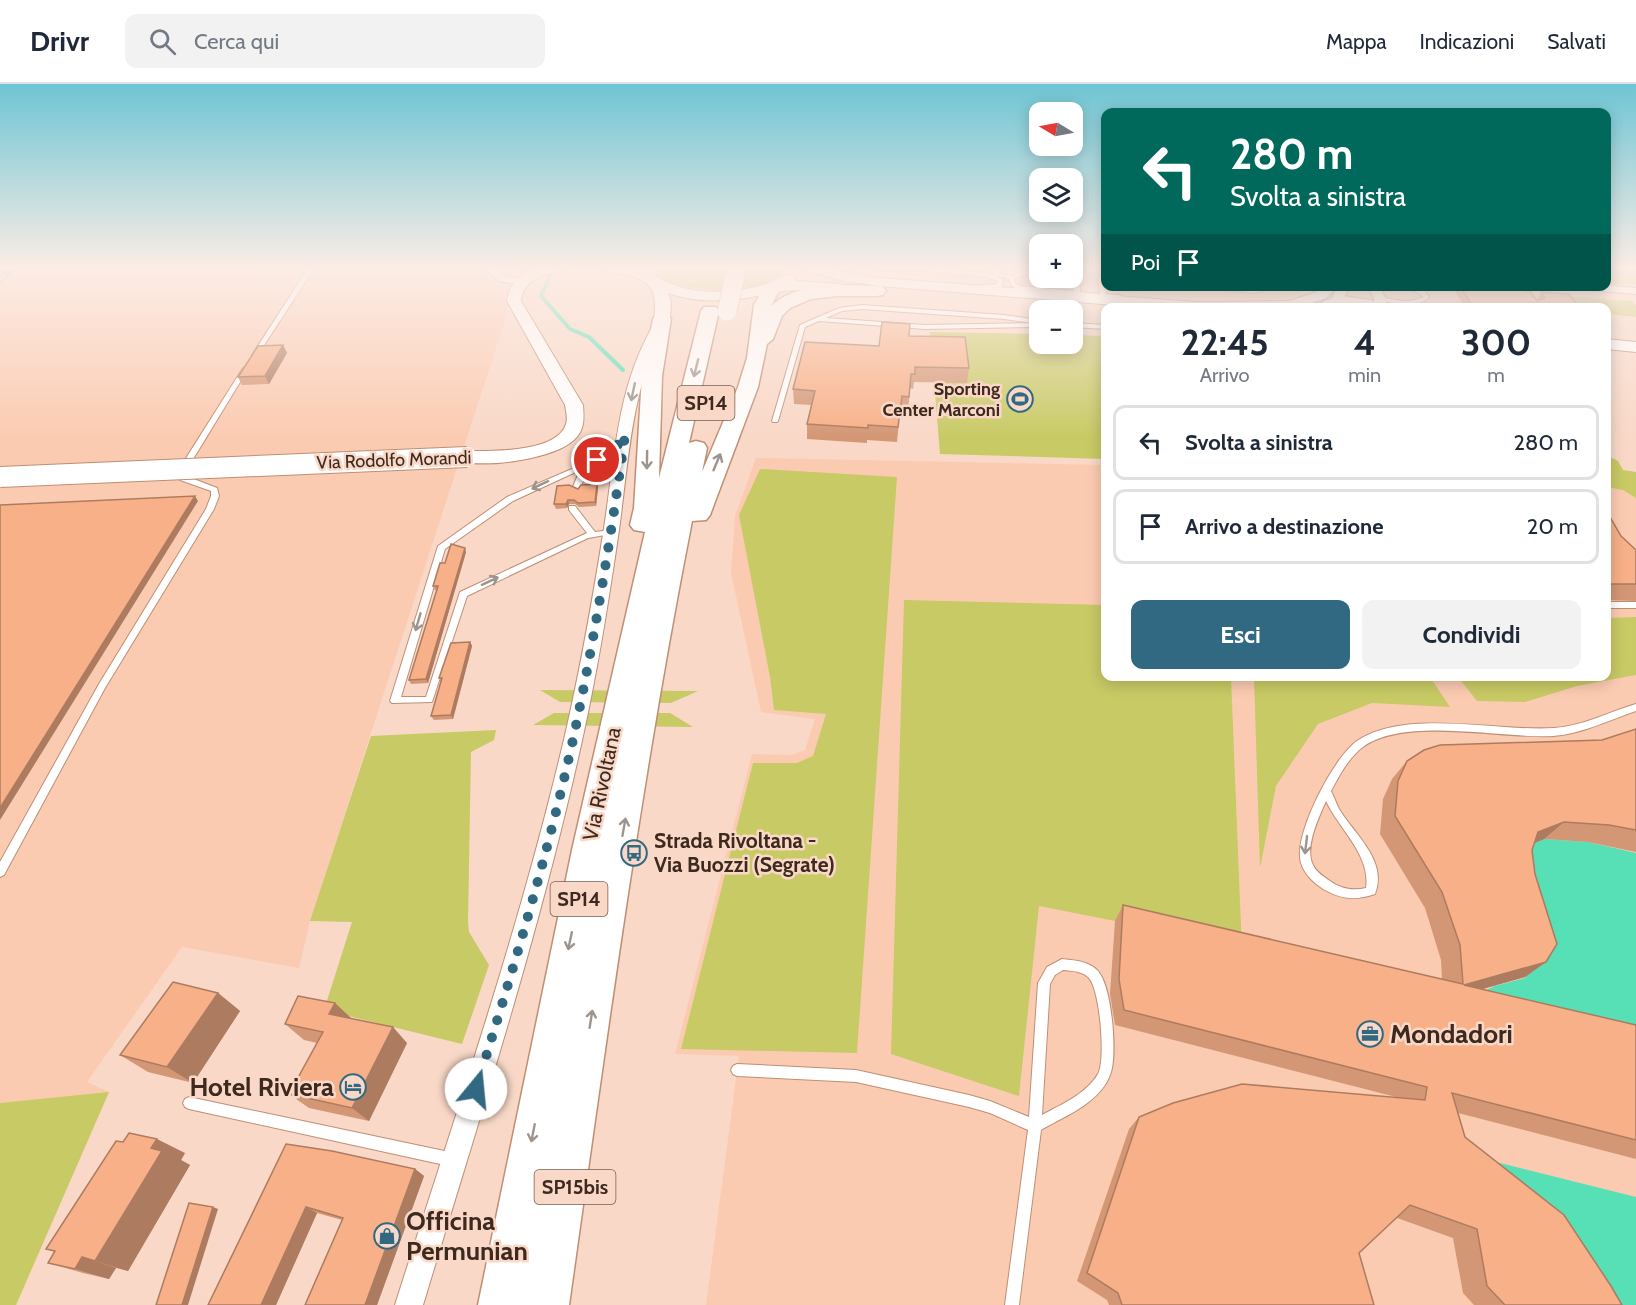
<!DOCTYPE html>
<html lang="it">
<head>
<meta charset="utf-8">
<style>
	body { margin:0; font-family:Cabin,sans-serif; background:#f2f2f3; color:#1f2937; height:100vh; display:flex; flex-direction:column; font-size:22px; white-space:nowrap }
	* { box-sizing:border-box; margin:0 }
	p { font-size:20px; color:#747a83 }
	.icon { flex:none; width:33px; height:33px; fill:none; stroke:currentColor; stroke-width:2; stroke-linecap:round; stroke-linejoin:round }
	.map { position:relative; flex:1; overflow:hidden }
	.side { position:absolute; left:1101px; top:219px; width:510px; height:378px; display:flex; flex-direction:column; background:#fff; border-radius:12px; box-shadow:0 3px 15px #0003 }
	.side>* { flex:none }
	.banner { position:absolute; left:1101px; top:24px; width:510px; height:183px; border-radius:12px; box-shadow:0 3px 15px #0003; background:#00695c; color:#fff; overflow:hidden }
	.needle { width:39px; rotate:280deg }
	.fabs { position:absolute; left:1029px; top:18px; display:grid; gap:12px }
	.fabs a { display:grid; place-items:center; width:54px; height:54px; border-radius:12px; background:#fff; box-shadow:0 3px 15px #0003; font-size:30px }
	.pin { position:absolute; display:grid; place-items:center; width:51px; height:51px; color:#fff; margin:-26px; border:3px solid #fff; border-radius:50%; box-shadow:0 2px 6px #0007 }
	.me { position:absolute; width:66px; margin:-33px; rotate:17deg; stroke-linejoin:round; filter:drop-shadow(0 0 4px #0008) }
	.turn { display:flex; align-items:center; gap:21px; height:126px; padding:0 30px; font-size:27px }
	.turn .icon { width:78px; height:78px; stroke-width:2.5 }
	.turn b { display:block; font-size:42px; line-height:51px }
	.then { display:flex; align-items:center; height:57px; padding:0 30px; background:#0003; gap:12px; font-size:22px }
	.eta { display:flex; justify-content:space-evenly; align-items:center; height:102px; text-align:center }
	.eta b { font-size:36px; font-weight:700; line-height:42px }
	.cta { display:flex; gap:12px; margin-top:auto; padding:12px 30px }
	.cta a { flex:1; height:69px; border-radius:12px; background:#316983; color:#fff; font-size:24px; font-weight:700; line-height:69px; text-align:center }
	.cta a+a { background:#f2f2f3; color:#1f2937 }
	ul { padding:0; list-style:none }
	li { display:flex; align-items:center; gap:18px; height:75px; margin:0 12px 9px; padding:0 18px; border:3px solid #e0e1e3; border-radius:12px }
	li div { flex:1 }
	li b { display:block; font-size:22px }
	li em { font-style:normal }
	header { display:flex; align-items:center; gap:36px; box-sizing:border-box; height:84px; padding:0 30px; background:#fff; border-bottom:2px solid #e0e1e3 }
	header strong { font-size:28px }
	nav { display:flex; gap:33px; margin-inline-start:auto; font-size:21px }
	.search { width:420px; height:54px; background:#f2f2f3; display:flex; align-items:center; gap:15px; box-sizing:border-box; padding:0 21px; border-radius:12px; color:#747a83; font-size:22px }
	.map>svg:first-child { display:block }
</style>
</head>
<body>
<header>
<strong>Drivr</strong>
<div class="search"><svg class="icon" aria-label="search" viewBox="0 0 24 24"><circle cx="10" cy="10" r="6"/><path d="M15 15l6 6"/></svg>Cerca qui</div>
<nav><a>Mappa</a><a>Indicazioni</a><a>Salvati</a></nav>
</header>
<div class="map">
<svg width="1636" height="1221" viewBox="0 0 1636 1221">
	<rect width="100%" height="100%" fill="#f9d8c7"/>
	<g fill="#fbcbb1">
		<polygon points="0,183 478,183 504,208 508,227 310,837 299,884 182,863 87,998 109,1008 16,1221 0,1221"/>
		<polygon points="872,183 1039,183 1040,194 1072,194 1073,183 1105,183 1106,202 1314,203 1273,220 1116,208 1107,204 1072,201 1072,203 1026,200 879,189"/>
		<polygon points="756,374 1105,381 1106,592 1606,592 1607,392 1636,405 1636,1221 706,1221 739,972 675,970 752,670 792,671 805,666 815,635 761,628 731,489 735,432"/>
	</g>
	<g fill="#c8ca65">
		<path d="M 657,183 L 786,183 C 782,216 677,210 656,190 Z"/>
		<rect x="1607" y="183" width="29" height="17"/>
		<polygon points="1571,213 1632,217 1636,222 1636,233 1607,230 1606,224 1579,223"/>
		<polygon points="930,248 1039,250 1040,260 1072,260 1073,251 1105,252 1105,375 940,370"/>
		<polygon points="1606,371 1618,377 1623,386 1636,388 1636,414 1623,406 1607,403"/>
		<polygon points="760,385 897,393 857,969 681,965 753,679 797,679 813,672 826,630 774,626 770,593 739,431"/>
		<polygon points="904,516 1105,521 1106,592 1231,593 1242,868 1115,837 1039,822 1019,1012 891,970"/>
		<polygon points="1636,533 1636,591 1577,602 1525,618 1477,617 1458,593 1606,592 1607,534"/>
		<polygon points="1254,593 1430,593 1450,623 1372,619 1318,640 1276,702 1260,784"/>
		<polygon points="540,606 698,607 671,619 560,618"/>
		<polygon points="554,629 670,629 693,643 533,641"/>
		<polygon points="496,646 494,656 471,668 468,838 469,848 489,881 462,960 324,926 352,838 310,837 371,652"/>
		<polygon points="109,1008 16,1221 0,1221 0,1019"/>
	</g>
	<g fill="#57dfb6">
		<polygon points="1544,755 1588,758 1636,769 1636,961 1461,917 1495,902 1525,894 1536,876 1519,766"/>
		<polygon points="1444,1065 1636,1113 1636,1221 1588,1221"/>
	</g>
	<g fill="none" stroke-linecap="round" stroke-linejoin="round">
		<polyline stroke="#57dfb6" stroke-width="4" points="551,190 541,212 570,245 589,253 623,286"/>
		<g stroke="#bf8e73" stroke-width="2">
			<g id="service">
				<polygon points="309,183 315,183 257,272 253,272 252,271"/>
				<path d="M 869,183 L 920,183 L 988,189 L 993,191 L 990,187 L 994,183 L 1000,183 L 996,187 C 1002,193 1009,192 1018,190 L 1018,188 L 1012,183 L 1019,183 L 1024,188 L 1040,189 L 1040,193 L 1023,191 L 1014,194 L 1015,199 L 1019,202 L 1074,207 L 1072,185 L 1086,183 L 1106,187 L 1106,193 L 1104,194 L 1106,210 L 1120,211 L 1123,213 L 1120,215 L 1018,206 L 1011,201 L 1009,195 L 994,191 L 1004,196 L 1001,203 L 969,205 L 967,204 L 967,202 L 997,200 L 998,197 L 987,193 L 908,185 L 905,187 L 872,185 ZM 1086,187 L 1103,190 L 1098,194 L 1100,210 L 1080,208 L 1079,191 L 1076,188 Z"/>
				<polygon points="1186,202 1216,202 1254,205 1259,205 1259,202 1265,202 1263,207 1254,209"/>
				<path d="M 1383,202 C 1397,202 1421,198 1429,213 C 1417,226 1393,219 1378,216 L 1378,214 L 1380,213 C 1395,216 1410,220 1423,213 C 1413,202 1396,206 1383,202 Z"/>
				<polygon points="862,221 1004,231 1040,236 1040,240 1004,235 862,225 842,227 826,234 925,241 1035,239 1038,241 1035,243 925,245 819,237 805,243 778,337 777,338 773,338 772,337 800,241 839,224"/>
				<polygon points="1072,239 1106,241 1106,245 1072,243"/>
				<polygon points="243,284 248,285 184,390 186,392 217,404 219,412 214,425 105,604 4,791 0,793 0,778 99,600 206,425 211,412 211,407 180,396 176,390"/>
				<polygon points="622,354 625,356 615,368 589,382 579,407 576,407 572,405 580,386 513,417 445,465 401,613 426,613 460,508 587,449 569,426 569,422 575,422 595,448 611,446 615,448 611,450 588,454 467,512 432,618 392,619 390,617 438,462 507,413 595,375 611,366 620,355"/>
				<rect x="1606" y="518" width="30" height="6"/>
				<path d="M 1636,620 L 1636,627 C 1609,636 1582,650 1553,652 C 1501,655 1405,632 1363,663 C 1349,673 1339,692 1331,707 C 1334,713 1336,719 1339,725 C 1355,751 1388,777 1375,810 C 1358,816 1343,816 1327,807 C 1314,800 1301,788 1300,773 C 1297,745 1334,673 1357,657 C 1406,624 1497,648 1554,644 C 1583,642 1609,628 1636,620 ZM 1326,717 C 1339,745 1371,771 1366,804 C 1353,807 1341,805 1330,797 C 1324,793 1316,788 1313,781 C 1304,764 1319,733 1326,717 Z"/>
				<path d="M 1062,875 C 1073,876 1088,877 1097,886 C 1112,901 1116,963 1112,984 C 1111,990 1108,996 1105,1001 C 1090,1023 1063,1033 1041,1046 L 1019,1221 L 1005,1221 L 1028,1046 L 990,1029 L 969,1023 L 856,998 L 737,992 L 733,990 L 731,986 L 733,982 L 737,980 L 856,986 L 969,1011 L 990,1017 L 1029,1033 L 1038,899 L 1047,883 ZM 1063,886 C 1072,887 1083,887 1089,894 C 1100,906 1106,976 1098,990 C 1086,1010 1062,1020 1042,1031 L 1050,900 L 1055,891 Z"/>
				<polygon points="189,1013 454,1069 459,1071 461,1076 459,1081 454,1083 189,1025 185,1023 183,1019 185,1015"/>
			</g>
		</g>
		<g stroke="#bf8e73" stroke-width="2">
			<g id="minor">
				<polygon points="484,183 496,183 506,192 526,196 527,198 522,201 499,197"/>
				<polygon points="1606,201 1636,204 1636,210 1577,205 1572,202"/>
				<polygon points="1333,202 1344,202 1347,208 1340,220 1336,221 1330,218 1335,208"/>
				<polygon points="1368,202 1379,202 1386,215 1386,224 1374,224 1374,215"/>
				<path d="M 660,236 L 666,239 C 631,304 629,374 619,446 C 609,515 598,584 583,652 C 541,845 480,1032 423,1221 L 395,1221 C 455,1032 520,844 565,651 C 581,582 593,513 604,444 C 615,373 617,299 656,237 Z"/>
			</g>
		</g>
		<g stroke="#bf8e73" stroke-width="2">
			<g id="secondary">
				<path d="M 539,183 L 565,183 L 563,186 C 544,191 524,194 521,217 L 583,321 C 584,334 585,346 574,356 C 553,375 488,384 460,377 L 458,373 L 460,369 L 467,367 C 491,367 557,369 566,340 C 568,334 566,327 565,321 L 507,217 C 509,198 522,189 539,183 Z"/>
				<path d="M 602,183 L 641,185 L 641,183 L 655,183 L 655,191 C 683,211 726,211 759,202 C 769,200 778,193 789,191 L 794,192 L 795,197 L 841,200 L 848,204 C 840,213 819,206 808,206 C 790,205 774,208 757,212 C 728,218 696,219 668,209 L 671,217 L 670,235 L 662,240 L 654,235 C 660,191 638,195 604,186 Z"/>
				<path d="M 802,183 C 828,183 854,190 880,194 L 1195,218 L 1289,217 L 1316,208 L 1322,202 L 1338,202 L 1326,214 L 1299,224 L 1151,224 L 880,202 L 844,197 L 804,186 Z"/>
				<polygon points="1343,212 1371,216 1386,224 1351,221 1316,224 1324,217"/>
				<polygon points="1606,255 1636,258 1636,268 1606,265"/>
			</g>
		</g>
		<g stroke="#bf8e73" stroke-width="3">
			<path id="trunk" d="M 772,199 L 778,200 L 781,204 L 771,222 C 798,197 843,201 877,202 L 883,203 L 886,207 L 883,211 L 877,212 L 837,212 L 811,215 L 790,224 L 782,232 L 773,255 L 767,260 L 758,303 L 710,431 L 706,436 L 692,437 C 641,696 606,959 569,1221 L 478,1221 L 572,766 L 645,448 L 634,446 L 630,441 L 634,424 L 642,292 L 653,235 L 656,231 L 668,231 L 671,235 L 662,292 L 659,394 L 701,227 L 704,223 L 716,223 L 719,227 L 689,359 L 696,357 L 704,359 L 707,364 L 702,388 L 738,303 L 747,274 L 754,221 L 766,200 Z"/>
		</g>
		<use href="#service" fill="#fff" fill-rule="evenodd"/>
		<use href="#minor" fill="#fff" fill-rule="evenodd"/>
		<use href="#secondary" fill="#fff" fill-rule="evenodd"/>
		<use href="#trunk" fill="#fff" fill-rule="evenodd"/>
		<g stroke="#846b5e" stroke-width="4.5">
			<polyline id="rail" points="0,196 15,183"/>
		</g>
		<use href="#rail" stroke="#f9d8c7" stroke-width="3" stroke-dasharray="9" stroke-linecap="butt"/>
		<g stroke="#bf8e73" stroke-width="22" stroke-linecap="butt">
			<polyline id="secondary-bridge" points="0,393 467,373"/>
		</g>
		<g stroke="#bf8e73" stroke-width="20" stroke-linecap="butt">
			<polyline id="trunk-bridge" points="727,227 737,183"/>
		</g>
		<use href="#secondary-bridge" stroke="#fff" stroke-width="20"/>
		<use href="#trunk-bridge" stroke="#fff" stroke-width="19"/>
	</g>
	<g fill="#d49775">
		<polygon points="1452,202 1520,202 1524,207 1537,217 1537,215 1541,208 1579,224 1465,224"/>
		<polygon points="909,252 969,284 967,299 914,298 913,305 910,304 908,328 900,327 897,358 867,356 867,359 807,355 807,340 811,321 794,320 793,305 879,262"/>
		<polygon points="283,261 287,269 269,300 242,301 238,293"/>
		<polygon points="598,404 596,422 579,423 575,420 569,420 567,424 556,425 554,420 578,405"/>
		<polygon points="1606,426 1621,452 1636,466 1636,517 1606,516"/>
		<polygon points="466,468 428,599 411,600 409,596 437,506 435,506 433,502 445,479"/>
		<polygon points="470,558 472,562 453,635 434,636 431,632 441,599 439,594"/>
		<polygon points="1636,645 1636,768 1588,758 1544,755 1534,759 1532,766 1546,878 1525,893 1482,905 1636,941 1636,1075 1458,1029 1465,1053 1622,1221 1474,1221 1463,1209 1453,1154 1397,1134 1359,1169 1374,1221 1109,1221 1107,1216 1077,1197 1129,1045 1139,1033 1400,1014 1115,941 1110,910 1115,837 1123,821 1442,896 1441,876 1425,824 1380,750 1383,715 1392,695 1407,677 1602,656"/>
		<polygon points="218,909 240,927 193,999 148,988 120,971"/>
		<polygon points="335,919 352,935 407,959 369,1037 309,1024 289,1010 317,959 304,956 285,940"/>
		<polygon points="286,1060 415,1085 424,1092 377,1221 305,1221 342,1136 317,1129 276,1221"/>
		<polygon points="185,1069 181,1076 190,1081 128,1187 116,1184 109,1195 83,1189 48,1179 55,1168 46,1165"/>
	</g>
	<g fill="#ad7b5f">
		<polygon points="283,261 287,269 269,300 265,292"/>
		<polygon points="597,400 598,404 596,422 595,418"/>
		<polygon points="195,412 198,417 0,736 0,724"/>
		<polygon points="568,416 569,420 567,424 566,420"/>
		<polygon points="465,464 466,468 428,599 426,595"/>
		<polygon points="470,558 472,562 453,635 451,631"/>
		<polygon points="1564,738 1544,755 1519,766 1538,748"/>
		<polygon points="1546,878 1525,893 1444,916 1464,901"/>
		<polygon points="218,909 240,927 193,999 167,983"/>
		<polygon points="335,919 352,935 329,930"/>
		<polygon points="393,943 407,959 369,1037 352,1024"/>
		<polygon points="157,1055 185,1069 181,1076 190,1081 128,1187 95,1177 151,1064"/>
		<polygon points="415,1085 424,1092 377,1221 365,1221"/>
		<polygon points="213,1123 218,1125 188,1221 182,1221"/>
		<polygon points="306,1123 317,1129 276,1221 261,1221"/>
		<polygon points="82,1173 116,1184 109,1195 75,1185"/>
	</g>
	<g fill="#f7b088" stroke="#ad7b5f" stroke-width="1.5">
		<polygon points="1460,202 1520,202 1524,207 1530,207 1537,217 1545,214 1541,208 1569,210 1579,224 1503,224 1472,221"/>
		<polygon points="882,238 910,240 909,252 965,253 969,284 915,283 915,290 911,290 909,313 902,312 898,343 868,341 868,344 807,340 815,307 793,305 805,258 879,262"/>
		<polygon points="283,261 265,292 238,293 258,262"/>
		<polygon points="597,400 595,418 578,419 574,416 568,416 566,420 554,420 557,402 569,401 578,405 581,401"/>
		<polygon points="195,412 0,724 0,421"/>
		<polygon points="1606,426 1621,452 1636,466 1636,500 1606,500"/>
		<polygon points="451,460 465,464 426,595 409,596 438,502 433,502 440,479 445,479"/>
		<polygon points="470,558 451,631 431,632 442,594 439,594 451,559"/>
		<polygon points="1636,645 1636,746 1609,741 1564,738 1538,748 1532,766 1535,790 1557,860 1546,878 1464,901 1636,941 1636,1056 1452,1009 1465,1053 1564,1131 1611,1202 1622,1221 1505,1221 1487,1202 1477,1145 1410,1121 1359,1169 1374,1221 1122,1221 1118,1209 1087,1189 1139,1033 1173,1019 1242,1000 1425,1016 1427,1003 1124,926 1119,895 1123,821 1463,900 1460,861 1442,808 1395,732 1398,697 1407,677 1424,666 1440,661 1602,656"/>
		<polygon points="173,898 218,909 167,983 120,971"/>
		<polygon points="298,912 335,919 329,930 393,943 352,1024 289,1010 323,948 285,940"/>
		<polygon points="129,1049 157,1055 151,1064 162,1067 95,1177 82,1173 75,1185 48,1179 55,1167 46,1165 116,1057 123,1058"/>
		<polygon points="286,1060 332,1067 415,1085 365,1221 305,1221 343,1134 306,1123 261,1221 208,1221"/>
		<polygon points="189,1119 213,1123 182,1221 156,1221"/>
	</g>
	<defs><path id="oneway-shaft" d="M-6 0H5M1.5-3L5.5 0L1.5 3" fill="none" stroke-width="1.6" stroke-linecap="round" stroke-linejoin="round" transform="scale(1.5)"/></defs>
	<g stroke="#9e948e">
		<use href="#oneway-shaft" transform="translate(696 284) rotate(104)"/>
		<use href="#oneway-shaft" transform="translate(633 308) rotate(102)"/>
		<use href="#oneway-shaft" transform="translate(647 376) rotate(91)"/>
		<use href="#oneway-shaft" transform="translate(717 378) rotate(-67)"/>
		<use href="#oneway-shaft" transform="translate(540 401) rotate(155)"/>
		<use href="#oneway-shaft" transform="translate(490 497) rotate(-25)"/>
		<use href="#oneway-shaft" transform="translate(418 538) rotate(106)"/>
		<use href="#oneway-shaft" transform="translate(624 743) rotate(-80)"/>
		<use href="#oneway-shaft" transform="translate(1306 761) rotate(97)"/>
		<use href="#oneway-shaft" transform="translate(570 857) rotate(102)"/>
		<use href="#oneway-shaft" transform="translate(591 935) rotate(-81)"/>
		<use href="#oneway-shaft" transform="translate(533 1049) rotate(101)"/>
	</g>
	<linearGradient id="sky" x2="0" y2="1"><stop stop-color="#6ec5d4"/><stop offset="0.52" stop-color="#fcede6"/><stop offset="1" stop-color="#fcede6" stop-opacity="0"/></linearGradient>
	<rect width="1636" height="354" fill="url(#sky)"/>
	<g fill="none" stroke-linecap="round" stroke-linejoin="round">
		<path stroke="#316983" stroke-width="10" stroke-dasharray="0 18" d="M 476,1005 C 512,889 548,771 574,651 C 595,552 611,452 625,351 L 613,367 L 597,376"/>
	</g>
	<defs>
		<g id="stadium-ring" transform="scale(1.35)"><circle r="9.5" fill="#f9d8c7" stroke="#316983" stroke-width="1.5"/><path d="M0-5a6.5 5 0 1 0 0 10a6.5 5 0 1 0 0-10ZM-3.5-1.8h7v3.6h-7Z" fill="#316983"/></g>
		<g id="bus-ring" transform="scale(1.35)"><circle r="9.5" fill="#f9d8c7" stroke="#316983" stroke-width="1.5"/><path d="M-5-6H5V4H4V6H2V4H-2V6H-4V4H-5ZM-3.5-4V0h7V-4ZM-3.5 1.2v1.5H-2V1.2ZM2 1.2v1.5H3.5V1.2Z" fill="#316983"/></g>
		<g id="office-ring" transform="scale(1.35)"><circle r="9.5" fill="#f9d8c7" stroke="#316983" stroke-width="1.5"/><path d="M-6-3h4V-5.5h4V-3h4V5H-6ZM-1-4.5V-3h2v-1.5ZM-6 0V1H6V0Z" fill="#316983"/></g>
		<g id="hotel-ring" transform="scale(1.35)"><circle r="9.5" fill="#f9d8c7" stroke="#316983" stroke-width="1.5"/><path d="M-6-4.5h1.5V1H6V5H4.5V3h-9V5H-6ZM-4 0a1.8 1.8 0 1 1 3.6 0ZM.5 0V-2.5h3Q6-2.5 6 0Z" fill="#316983"/></g>
		<g id="shop-ring" transform="scale(1.35)"><circle r="9.5" fill="#f9d8c7" stroke="#316983" stroke-width="1.5"/><path d="M-5-2.5h2.3a2.7 3.5 0 0 1 5.4 0H5L5.5 6h-11ZM-1.5-2.5h3a1.5 2.3 0 0 0-3 0Z" fill="#316983"/></g>
	</defs>
	<g fill-rule="evenodd">
		<use href="#stadium-ring" x="1020" y="315"/>
		<use href="#bus-ring" x="634" y="769"/>
		<use href="#office-ring" x="1370" y="950"/>
		<use href="#hotel-ring" x="353" y="1003"/>
		<use href="#shop-ring" x="387" y="1152"/>
	</g>
	<g text-anchor="middle" stroke-width="5" stroke-linejoin="round" paint-order="stroke">
		<g font-size="18" font-weight="bold" fill="#3d291e" stroke="#f9d8c7" text-anchor="end">
			<text x="1000" y="311">Sporting<tspan x="1000" dy="21">Center Marconi</tspan></text>
		</g>
		<g font-size="18" fill="#3d291e" stroke="#f9d8c7">
			<text transform="translate(394 376) rotate(-2)" y="6">Via Rodolfo Morandi</text>
		</g>
		<g fill="#f9d8c7" stroke="#755e51" stroke-width="1.5">
			<rect x="677.5" y="302" width="57" height="34" rx="4.5"/>
			<rect x="550.5" y="798" width="57" height="34" rx="4.5"/>
			<rect x="534.5" y="1086" width="81" height="34" rx="4.5"/>
		</g>
		<g font-size="20" font-weight="bold" fill="#3d291e">
			<text x="706" y="326">SP14</text>
			<text x="579" y="822">SP14</text>
			<text x="575" y="1110">SP15bis</text>
		</g>
		<g font-size="21" fill="#3d291e" stroke="#f9d8c7">
			<text transform="translate(602 700) rotate(-78)" y="7">Via Rivoltana</text>
		</g>
		<g font-size="21" font-weight="bold" fill="#3d291e" stroke="#f9d8c7" text-anchor="start">
			<text x="654" y="764">Strada Rivoltana -<tspan x="654" dy="24">Via Buozzi (Segrate)</tspan></text>
		</g>
		<g font-size="26" font-weight="bold" fill="#3d291e" stroke="#f9d8c7" text-anchor="start">
			<text x="1390" y="959">Mondadori</text>
			<text x="334" y="1012" text-anchor="end">Hotel Riviera</text>
			<text x="406" y="1146">Officina<tspan x="406" dy="30">Permunian</tspan></text>
		</g>
	</g>
</svg>
<div class="fabs">
<a><svg class="needle" viewBox="-14 -14 28 28"><path d="M0-13l5 13h-10z" fill="#e53935"/><path d="M0 13l5-13h-10z" fill="#747a83"/></svg></a>
<a><svg class="icon" aria-label="layers" viewBox="0 0 24 24"><path d="M12 4l9 5-9 5-9-5zM3 14l9 5 9-5"/></svg></a>
<a>+</a>
<a>−</a>
</div>
<div class="pin" style="left:597px;top:376px;background:#d93025"><svg class="icon" aria-label="arrive" viewBox="0 0 24 24"><path d="M6 21V4h12l-3 4 3 4H6"/></svg></div>
<svg class="me" style="left:476px;top:1005px" viewBox="-20 -20 40 40"><circle r="19" fill="#fff"/><path d="M0-13L10 11 0 6-10 11z" fill="#316983"/></svg>
<div class="banner">
<div class="turn"><svg class="icon" aria-label="left" viewBox="0 0 24 24"><path d="M17 20v-9H6M10 6l-5 5 5 5"/></svg><div><b>280 m</b>Svolta a sinistra</div></div>
<div class="then">Poi<svg class="icon" aria-label="arrive" viewBox="0 0 24 24"><path d="M6 21V4h12l-3 4 3 4H6"/></svg></div>
</div>
<section class="side">
<div class="eta">
<div><b>22:45</b><p>Arrivo</p></div>
<div><b>4</b><p>min</p></div>
<div><b>300</b><p>m</p></div>
</div>
<ul>
<li><svg class="icon" aria-label="left" viewBox="0 0 24 24"><path d="M17 20v-9H6M10 6l-5 5 5 5"/></svg><div><b>Svolta a sinistra</b></div><em>280 m</em></li>
<li><svg class="icon" aria-label="arrive" viewBox="0 0 24 24"><path d="M6 21V4h12l-3 4 3 4H6"/></svg><div><b>Arrivo a destinazione</b></div><em>20 m</em></li>
</ul>
<div class="cta"><a>Esci</a><a>Condividi</a></div>
</section>
</div>
</body>
</html>
